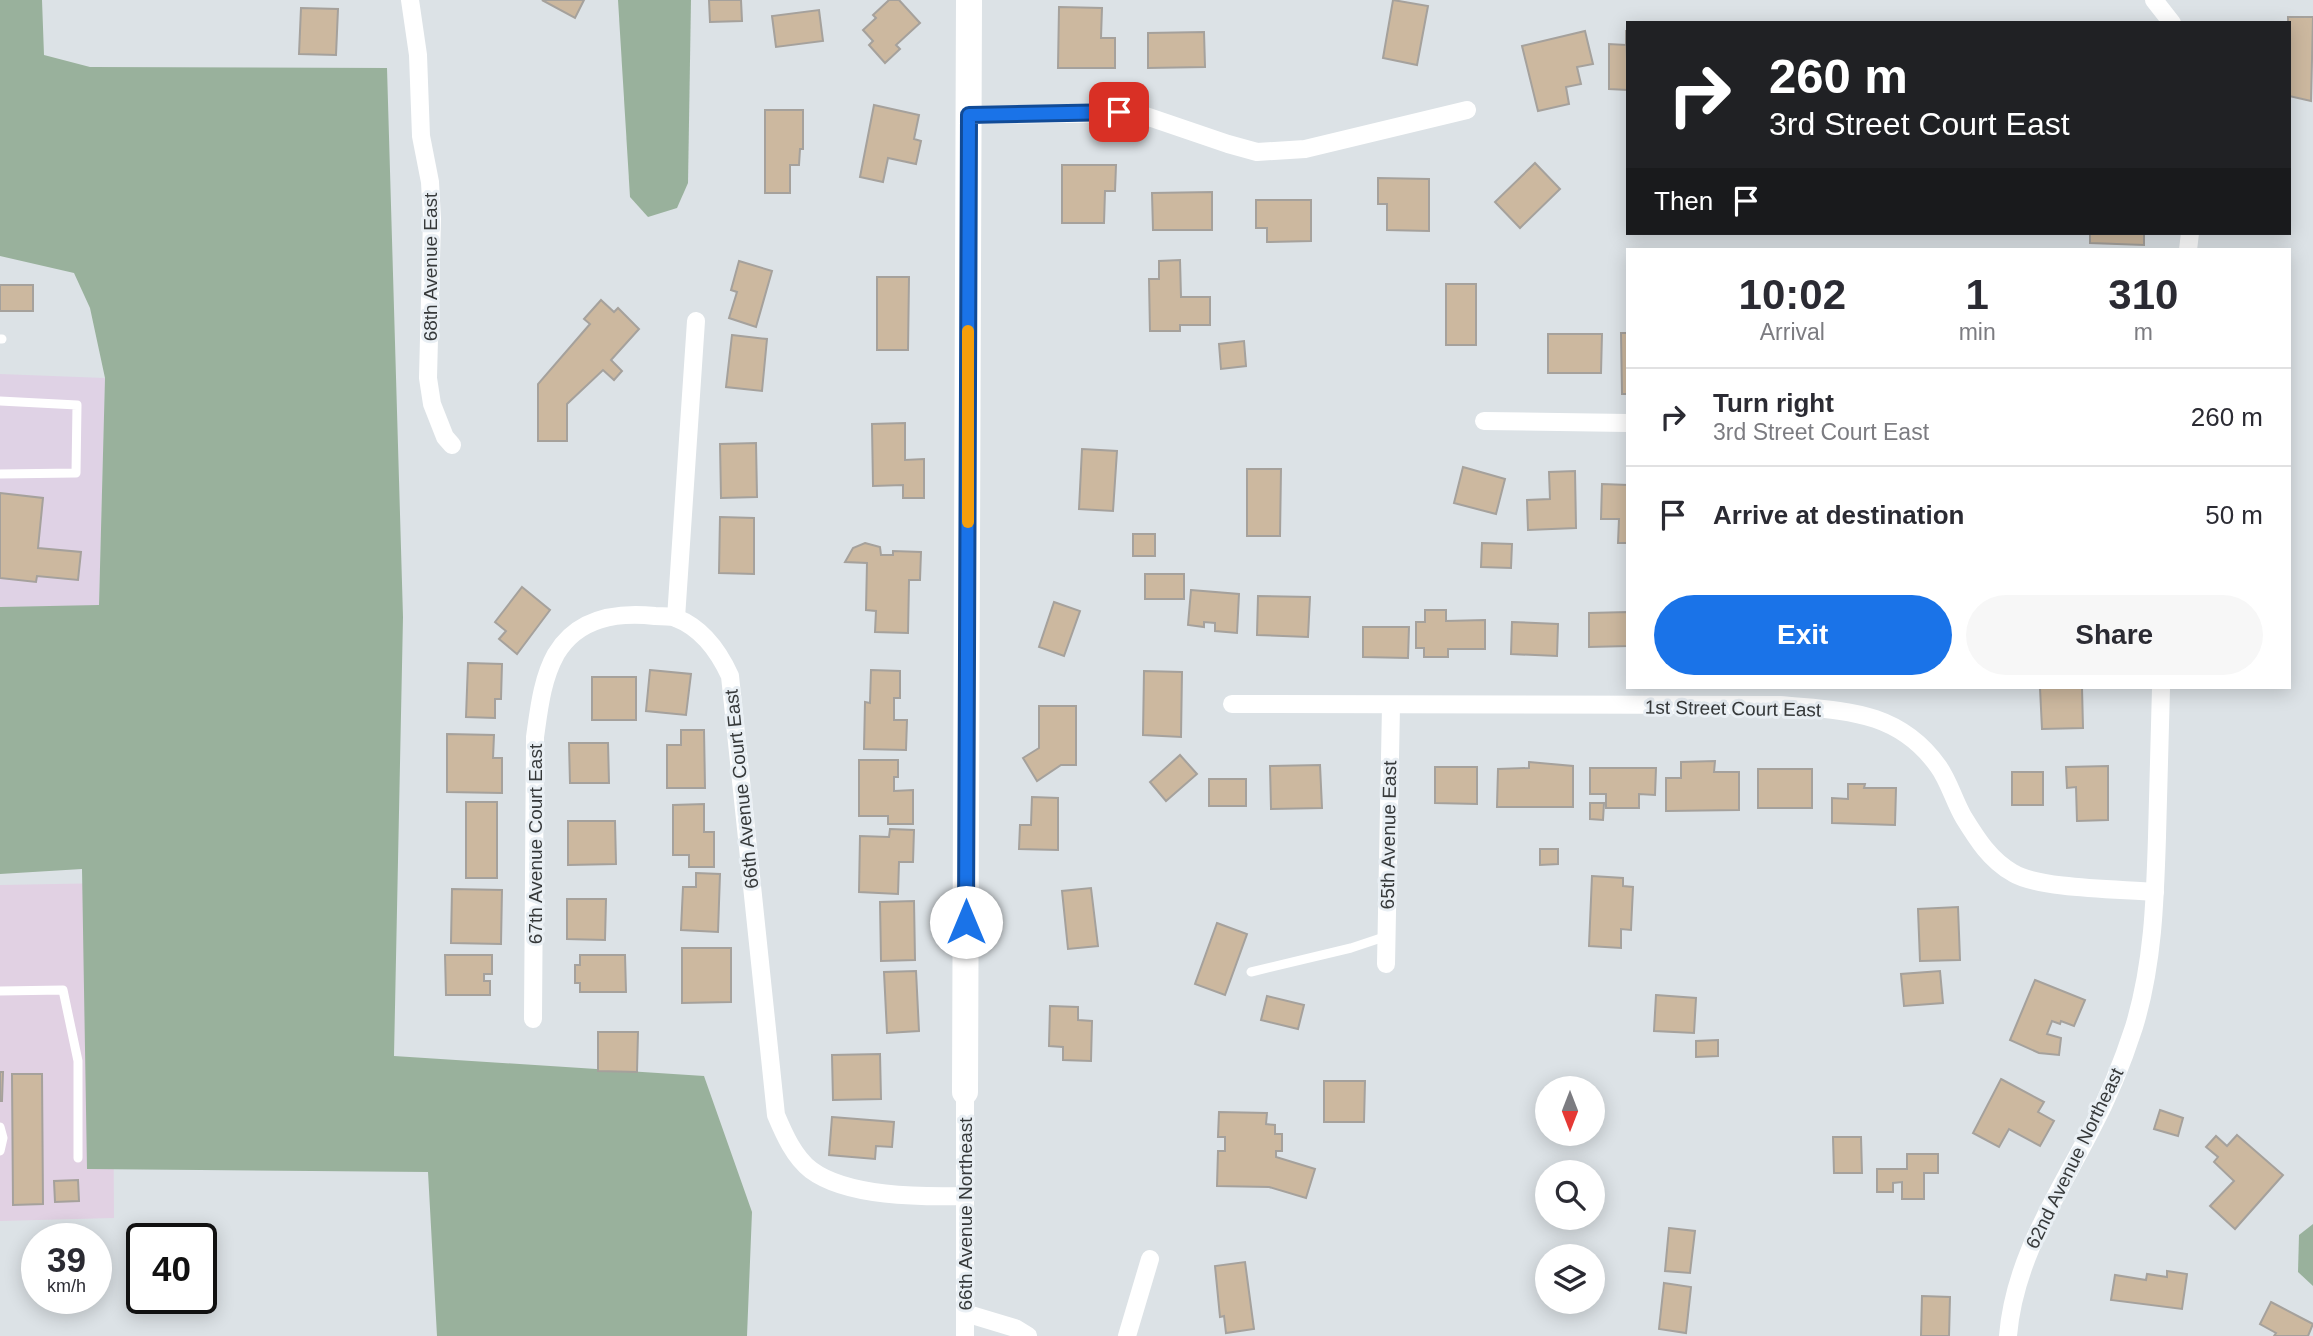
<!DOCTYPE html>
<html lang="en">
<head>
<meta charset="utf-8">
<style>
	body { margin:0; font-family:Helvetica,sans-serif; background:#f7f7f7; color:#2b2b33; height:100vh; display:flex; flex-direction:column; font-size:26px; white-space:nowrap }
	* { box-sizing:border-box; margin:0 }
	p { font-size:23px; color:#7c7c81 }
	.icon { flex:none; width:38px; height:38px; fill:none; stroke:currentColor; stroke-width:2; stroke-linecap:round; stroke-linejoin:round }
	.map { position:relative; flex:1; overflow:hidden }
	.panel { position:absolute; left:1626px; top:248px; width:665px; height:441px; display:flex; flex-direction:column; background:#fff; border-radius:0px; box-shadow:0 4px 18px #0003 }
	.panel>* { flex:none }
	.banner { position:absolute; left:1626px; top:21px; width:665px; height:214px; border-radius:0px; box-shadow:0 4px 18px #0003; background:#202124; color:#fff; overflow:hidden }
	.needle { width:46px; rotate:180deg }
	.buttons { position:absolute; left:1535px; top:1076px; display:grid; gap:14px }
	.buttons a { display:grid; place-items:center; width:70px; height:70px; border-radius:50%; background:#fff; box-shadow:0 4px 18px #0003; font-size:35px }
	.speed { position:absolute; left:21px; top:1223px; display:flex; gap:14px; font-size:35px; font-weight:700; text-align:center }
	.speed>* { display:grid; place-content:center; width:91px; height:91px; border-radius:50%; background:#fff; box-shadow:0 4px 18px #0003; line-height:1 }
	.speed small { font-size:18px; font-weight:400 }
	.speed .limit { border:4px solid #111; border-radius:10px; background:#fff; color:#111 }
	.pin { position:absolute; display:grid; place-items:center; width:60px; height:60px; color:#fff; margin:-30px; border-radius:14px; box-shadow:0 4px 10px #0006 }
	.me { position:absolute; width:77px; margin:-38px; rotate:0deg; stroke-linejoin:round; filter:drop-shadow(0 0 5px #0008) }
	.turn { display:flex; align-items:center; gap:24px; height:147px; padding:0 28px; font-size:32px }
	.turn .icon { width:91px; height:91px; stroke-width:2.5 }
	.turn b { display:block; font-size:49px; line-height:60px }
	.then { display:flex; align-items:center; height:66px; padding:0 28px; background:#0003; gap:14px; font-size:26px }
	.eta { display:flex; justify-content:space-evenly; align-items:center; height:119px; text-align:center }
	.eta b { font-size:42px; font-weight:700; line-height:49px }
	.cta { display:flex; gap:14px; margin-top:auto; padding:14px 28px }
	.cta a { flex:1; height:80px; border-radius:42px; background:#1a73e8; color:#fff; font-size:28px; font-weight:700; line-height:80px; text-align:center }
	.cta a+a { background:#f7f7f7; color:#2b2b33 }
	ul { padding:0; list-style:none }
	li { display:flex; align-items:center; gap:21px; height:98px; padding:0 28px; border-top:2px solid #e1e1e2 }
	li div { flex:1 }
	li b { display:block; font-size:26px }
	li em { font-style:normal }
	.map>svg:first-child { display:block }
</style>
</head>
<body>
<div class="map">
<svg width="2313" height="1336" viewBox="0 0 2313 1336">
	<rect width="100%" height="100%" fill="#dce2e6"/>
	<polygon fill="#e1d1e3" points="112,883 114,1218 0,1221 0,885"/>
	<polygon fill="#dfd2e5" points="0,374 105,378 99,606 0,607"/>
	<g fill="#99b19c">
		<polygon points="0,0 42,0 44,55 90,67 387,68 403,617 394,1056 704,1076 752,1212 747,1336 437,1336 428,1172 87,1169 82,869 0,874 0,607 99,605 105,378 90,308 74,273 0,256"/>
		<polygon points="618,0 691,0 688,183 677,208 648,217 630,197"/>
		<polygon points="2313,1224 2313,1286 2298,1272 2299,1235"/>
	</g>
	<g fill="#ccb89f" stroke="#a5a19c" stroke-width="2">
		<polygon points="542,0 584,0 575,18"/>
		<polygon points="709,0 741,0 742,21 710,22"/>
		<polygon points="889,0 899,0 920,23 896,45 900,49 885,63 869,45 873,41 863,30 876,18 873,15"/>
		<polygon points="1393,0 1428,6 1417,65 1383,58"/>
		<polygon points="1059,7 1102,8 1101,38 1115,38 1115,68 1058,68"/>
		<polygon points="301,8 338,9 336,55 299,54"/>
		<polygon points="819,10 823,41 776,47 772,16"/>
		<polygon points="2288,17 2313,17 2311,101 2289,96"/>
		<polygon points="1626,30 1628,90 1609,89 1609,44 1626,45"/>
		<polygon points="1585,31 1593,64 1577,67 1581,84 1566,87 1569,104 1538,111 1522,46"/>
		<polygon points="1204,32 1205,67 1148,68 1148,33"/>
		<polygon points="874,105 919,115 914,139 921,141 916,164 888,158 883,182 860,177"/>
		<polygon points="765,110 803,110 803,149 800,149 799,165 790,165 790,193 765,193"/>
		<polygon points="1535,163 1560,189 1520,228 1495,202"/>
		<polygon points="1062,165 1116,165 1115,191 1105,191 1104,223 1062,223"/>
		<polygon points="1378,178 1429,179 1429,231 1387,230 1387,204 1378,204"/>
		<polygon points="1212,192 1212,230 1153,230 1152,193"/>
		<polygon points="1256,200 1311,200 1311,241 1267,242 1267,228 1256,228"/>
		<polygon points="2090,233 2144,233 2144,245 2090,243"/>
		<polygon points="1180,260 1181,297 1210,297 1210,325 1180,325 1180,331 1150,331 1149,279 1159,279 1159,261"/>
		<polygon points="739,261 772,271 756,327 729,318 737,292 731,290"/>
		<polygon points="877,277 909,277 908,350 877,350"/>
		<rect x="1446" y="284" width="30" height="61"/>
		<rect x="0" y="285" width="33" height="26"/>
		<polygon points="601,300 614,312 618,308 639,329 611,360 622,371 614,380 603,370 567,404 567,441 538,441 538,384 590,324 584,319"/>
		<polygon points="1621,333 1628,333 1628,394 1622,394"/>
		<polygon points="1548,334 1602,334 1601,373 1548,373"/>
		<polygon points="732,335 767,339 762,391 726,387"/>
		<polygon points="1244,341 1246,366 1221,369 1219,344"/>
		<polygon points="905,423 905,460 924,459 924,498 903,498 903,485 873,486 872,424"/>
		<polygon points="756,443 757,497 721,498 720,444"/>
		<polygon points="1082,449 1117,451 1113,511 1079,509"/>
		<polygon points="1463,467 1505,479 1496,514 1454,503"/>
		<polygon points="1247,469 1281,469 1280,536 1247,536"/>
		<polygon points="1575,471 1576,528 1528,530 1527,500 1550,499 1549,472"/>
		<polygon points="1602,484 1628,485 1628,543 1618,543 1619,519 1601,519"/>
		<polygon points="0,493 43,498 38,548 81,552 78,580 37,576 36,582 0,578"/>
		<polygon points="720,517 754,518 754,574 719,573"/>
		<rect x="1133" y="534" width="22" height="22"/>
		<polygon points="865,543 880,547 881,555 893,555 893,551 921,552 920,580 909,580 908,633 875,632 876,611 866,610 867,563 845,562 853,548"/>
		<polygon points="1482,543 1512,544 1511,568 1481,567"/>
		<rect x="1145" y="574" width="39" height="25"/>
		<polygon points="522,587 550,610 517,654 499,639 506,631 495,622"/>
		<polygon points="1191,590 1239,594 1237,633 1215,631 1215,623 1204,622 1204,627 1188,625"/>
		<polygon points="1258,596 1310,597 1308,637 1257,635"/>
		<polygon points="1054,602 1080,611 1064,656 1039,647"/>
		<polygon points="1425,610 1446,610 1446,621 1485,620 1485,649 1448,649 1448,657 1424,657 1424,648 1416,648 1416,622 1425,622"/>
		<polygon points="1628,612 1628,646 1589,647 1589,613"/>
		<polygon points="1512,622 1558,624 1557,656 1511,654"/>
		<polygon points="1363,627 1409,627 1408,658 1363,657"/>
		<polygon points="468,663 502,664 501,699 495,699 495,718 466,717"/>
		<polygon points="650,670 691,674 686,715 646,711"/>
		<polygon points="871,670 900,671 900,698 894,698 894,720 907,720 906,750 864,749 865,702 870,703"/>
		<polygon points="1144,671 1182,672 1181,737 1143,735"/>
		<rect x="592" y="677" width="44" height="43"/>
		<polygon points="2040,688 2082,688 2083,728 2042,729"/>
		<polygon points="1039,706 1076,706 1076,765 1061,765 1037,781 1023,758 1039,748"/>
		<polygon points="681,730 704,730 705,788 667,788 667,745 681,745"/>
		<polygon points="447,734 494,735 493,758 502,758 502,793 447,792"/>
		<polygon points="569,743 608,743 609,783 570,783"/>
		<polygon points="1180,755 1197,774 1166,801 1150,782"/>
		<polygon points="859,760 898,760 898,777 894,777 894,791 913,790 913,824 888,824 888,816 859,816"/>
		<polygon points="1715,761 1714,772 1739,772 1739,810 1666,811 1666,778 1681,778 1681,762"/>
		<polygon points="1529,762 1573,766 1573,807 1497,807 1498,769 1529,768"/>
		<polygon points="1320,765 1322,808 1271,809 1270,766"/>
		<polygon points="2108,766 2108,820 2077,821 2076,787 2067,788 2066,767"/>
		<polygon points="1435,767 1477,767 1477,804 1435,803"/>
		<polygon points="1590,768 1656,768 1655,795 1639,794 1639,808 1606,808 1606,794 1590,794"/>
		<rect x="1758" y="769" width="54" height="39"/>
		<rect x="2012" y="772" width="31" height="33"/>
		<rect x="1209" y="779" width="37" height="27"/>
		<polygon points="1848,784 1865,784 1864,788 1896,788 1895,825 1832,823 1832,798 1848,799"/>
		<polygon points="1032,797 1058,798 1058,850 1019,849 1020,825 1031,825"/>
		<rect x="466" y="802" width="31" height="76"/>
		<polygon points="1590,803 1604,803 1603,820 1590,819"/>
		<polygon points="704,804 704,832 714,832 714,867 689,867 689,855 673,855 673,805"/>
		<polygon points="568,821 615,821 616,864 568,865"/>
		<polygon points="890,829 914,830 913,862 899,862 898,894 859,892 860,836 889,837"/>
		<polygon points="1540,849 1558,849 1558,864 1540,865"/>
		<polygon points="696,873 720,874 718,932 681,930 683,887 696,887"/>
		<polygon points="1592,876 1623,878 1623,886 1633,887 1631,930 1621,929 1621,948 1589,946"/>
		<polygon points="1091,888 1098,946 1068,949 1062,891"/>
		<polygon points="452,889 502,890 501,944 451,943"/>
		<polygon points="567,899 606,899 605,940 567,939"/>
		<polygon points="914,901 915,960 881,961 880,902"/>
		<polygon points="1958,907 1960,960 1920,961 1918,909"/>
		<polygon points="1217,923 1247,934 1225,995 1195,984"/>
		<polygon points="682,948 731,948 731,1002 682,1003"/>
		<polygon points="445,955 492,955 492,974 484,974 484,981 490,981 490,995 446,995"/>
		<polygon points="580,955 625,955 626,992 580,992 580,983 575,983 575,965 580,965"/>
		<polygon points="916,971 919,1031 887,1033 884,972"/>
		<polygon points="1940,971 1943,1003 1904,1006 1901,974"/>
		<polygon points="2035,980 2085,1000 2074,1026 2061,1021 2060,1024 2052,1021 2047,1034 2061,1038 2059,1055 2039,1053 2010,1040"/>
		<polygon points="1656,995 1696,998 1694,1033 1654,1031"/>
		<polygon points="1267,996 1304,1005 1298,1029 1261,1020"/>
		<polygon points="1050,1006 1078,1007 1078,1020 1092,1021 1091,1061 1063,1060 1063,1047 1049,1046"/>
		<polygon points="598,1032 638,1032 637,1072 598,1071"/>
		<polygon points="1718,1040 1718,1056 1696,1057 1696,1041"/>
		<polygon points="880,1054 881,1099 833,1100 832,1055"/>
		<polygon points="0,1072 3,1072 2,1101 0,1101"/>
		<polygon points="12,1074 42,1074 43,1204 13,1205"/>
		<polygon points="2001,1079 2044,1102 2038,1112 2054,1121 2040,1146 2009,1129 1999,1147 1973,1133"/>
		<polygon points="1324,1081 1365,1081 1364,1122 1324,1122"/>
		<polygon points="2160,1110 2183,1118 2178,1136 2154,1129"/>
		<polygon points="1219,1112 1267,1113 1266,1124 1275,1125 1275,1134 1282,1134 1282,1151 1276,1151 1276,1157 1315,1169 1306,1198 1269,1187 1217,1186 1218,1151 1225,1151 1225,1137 1218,1137"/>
		<polygon points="832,1117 894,1122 892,1147 876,1146 875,1159 829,1155"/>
		<polygon points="2237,1135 2283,1175 2235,1229 2210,1206 2234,1181 2214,1162 2218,1157 2206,1147 2216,1136 2227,1146"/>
		<polygon points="1833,1137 1861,1137 1862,1173 1834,1173"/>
		<polygon points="1907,1154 1938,1154 1938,1173 1924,1173 1924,1199 1902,1199 1902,1182 1893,1183 1893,1192 1877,1192 1877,1169 1907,1169"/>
		<polygon points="78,1180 79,1201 55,1202 54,1181"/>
		<polygon points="1669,1228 1695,1231 1690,1273 1665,1271"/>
		<polygon points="1245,1262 1254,1329 1226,1333 1224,1316 1220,1317 1215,1266"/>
		<polygon points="2167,1271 2187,1274 2182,1309 2111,1300 2115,1275 2146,1280 2147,1274 2167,1277"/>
		<polygon points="1664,1283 1691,1287 1686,1333 1659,1329"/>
		<polygon points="1922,1296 1950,1297 1949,1336 1921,1336"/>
		<polygon points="2271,1302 2313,1324 2308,1336 2274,1336 2276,1333 2260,1324"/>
	</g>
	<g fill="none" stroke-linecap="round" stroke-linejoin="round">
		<g stroke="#fff" stroke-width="9">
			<polyline points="0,339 2,339"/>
			<polyline points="0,401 77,405 76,473 0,474"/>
			<polyline points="1251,972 1351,948 1387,936"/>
			<polyline points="0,991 63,990 78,1061 78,1158"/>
			<polyline points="0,1127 3,1138 0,1151"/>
		</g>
		<g stroke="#fff" stroke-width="18">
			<polyline points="410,0 418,55 421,136 430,182 432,219 428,378 432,404 445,437 452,445"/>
			<polyline points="2154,0 2172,23"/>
			<polyline points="969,115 1137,113 1228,144 1257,152 1305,149 1467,110"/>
			<polyline points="2188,250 2190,233"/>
			<polyline points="1484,421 1628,423"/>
			<polyline points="676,618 696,321"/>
			<path d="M 1232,704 L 1780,705 C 1842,711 1897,709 1938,766 C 1949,781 1954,801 1964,818 C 1977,839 1990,860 2013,873 C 2039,889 2122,889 2155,892"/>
			<polyline points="1386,964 1391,706"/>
			<path d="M 533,1019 L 535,737 C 539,709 542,679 556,654 C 578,617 617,612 655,616 C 661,616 670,616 676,618 C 702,628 719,652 730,676 L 776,1115 C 784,1134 794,1157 811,1170 C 847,1197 921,1197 965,1196"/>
			<polyline points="965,1313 1015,1328 1028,1336"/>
			<polyline points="965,1336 965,1092"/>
			<polyline points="1127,1336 1150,1259"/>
			<path d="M 2008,1336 C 2014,1260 2057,1196 2091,1130 C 2108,1098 2123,1061 2134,1027 C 2153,965 2155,901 2157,837 C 2158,787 2160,737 2161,688"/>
		</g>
		<polyline stroke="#fff" stroke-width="26" points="965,1092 969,0"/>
	</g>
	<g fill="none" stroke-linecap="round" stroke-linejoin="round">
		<g stroke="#114b97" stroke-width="18">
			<polyline id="route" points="966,922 969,115 1119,112"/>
		</g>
		<use href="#route" stroke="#1a73e8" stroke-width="12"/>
		<polyline stroke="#f59e0b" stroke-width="12" points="968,522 968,331"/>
	</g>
	<g text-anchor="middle" stroke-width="6" stroke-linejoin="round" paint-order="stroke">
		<g font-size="19" fill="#36393a" stroke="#e9eff4">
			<text transform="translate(430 267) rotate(-90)" y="7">68th Avenue East</text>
			<text transform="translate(1733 708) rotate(1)" y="7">1st Street Court East</text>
			<text transform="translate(741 789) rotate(-96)" y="7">66th Avenue Court East</text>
			<text transform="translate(1388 835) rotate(-89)" y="7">65th Avenue East</text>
			<text transform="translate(535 844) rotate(-90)" y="7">67th Avenue Court East</text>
			<text transform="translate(2074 1158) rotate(-64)" y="7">62nd Avenue Northeast</text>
			<text transform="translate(965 1214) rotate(-90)" y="7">66th Avenue Northeast</text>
		</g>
	</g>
</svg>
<div class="buttons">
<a><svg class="needle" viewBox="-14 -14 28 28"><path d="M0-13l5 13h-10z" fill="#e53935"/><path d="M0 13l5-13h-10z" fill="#7c7c81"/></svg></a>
<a><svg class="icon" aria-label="search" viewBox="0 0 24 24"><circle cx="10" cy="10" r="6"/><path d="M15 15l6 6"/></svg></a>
<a><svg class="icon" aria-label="layers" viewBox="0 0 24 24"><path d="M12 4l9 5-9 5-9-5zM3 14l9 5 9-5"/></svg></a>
</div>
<div class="speed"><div>39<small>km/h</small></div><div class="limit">40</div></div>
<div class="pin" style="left:1119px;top:112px;background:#d93025"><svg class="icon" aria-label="arrive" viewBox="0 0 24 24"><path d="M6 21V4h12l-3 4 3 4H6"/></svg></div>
<svg class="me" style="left:966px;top:922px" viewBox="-20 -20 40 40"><circle r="19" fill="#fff"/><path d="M0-13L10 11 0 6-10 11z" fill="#1a73e8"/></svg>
<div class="banner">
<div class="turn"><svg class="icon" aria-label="right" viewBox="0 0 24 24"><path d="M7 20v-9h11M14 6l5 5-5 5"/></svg><div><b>260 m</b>3rd Street Court East</div></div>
<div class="then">Then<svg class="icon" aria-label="arrive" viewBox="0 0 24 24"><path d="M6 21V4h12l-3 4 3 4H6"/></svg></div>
</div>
<section class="panel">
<div class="eta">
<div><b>10:02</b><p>Arrival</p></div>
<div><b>1</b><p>min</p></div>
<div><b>310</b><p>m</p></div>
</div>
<ul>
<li><svg class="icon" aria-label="right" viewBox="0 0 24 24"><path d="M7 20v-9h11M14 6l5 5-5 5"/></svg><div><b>Turn right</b><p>3rd Street Court East</p></div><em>260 m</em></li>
<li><svg class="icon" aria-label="arrive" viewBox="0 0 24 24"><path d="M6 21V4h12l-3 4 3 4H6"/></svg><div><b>Arrive at destination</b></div><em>50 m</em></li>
</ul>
<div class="cta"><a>Exit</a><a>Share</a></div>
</section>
</div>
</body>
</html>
